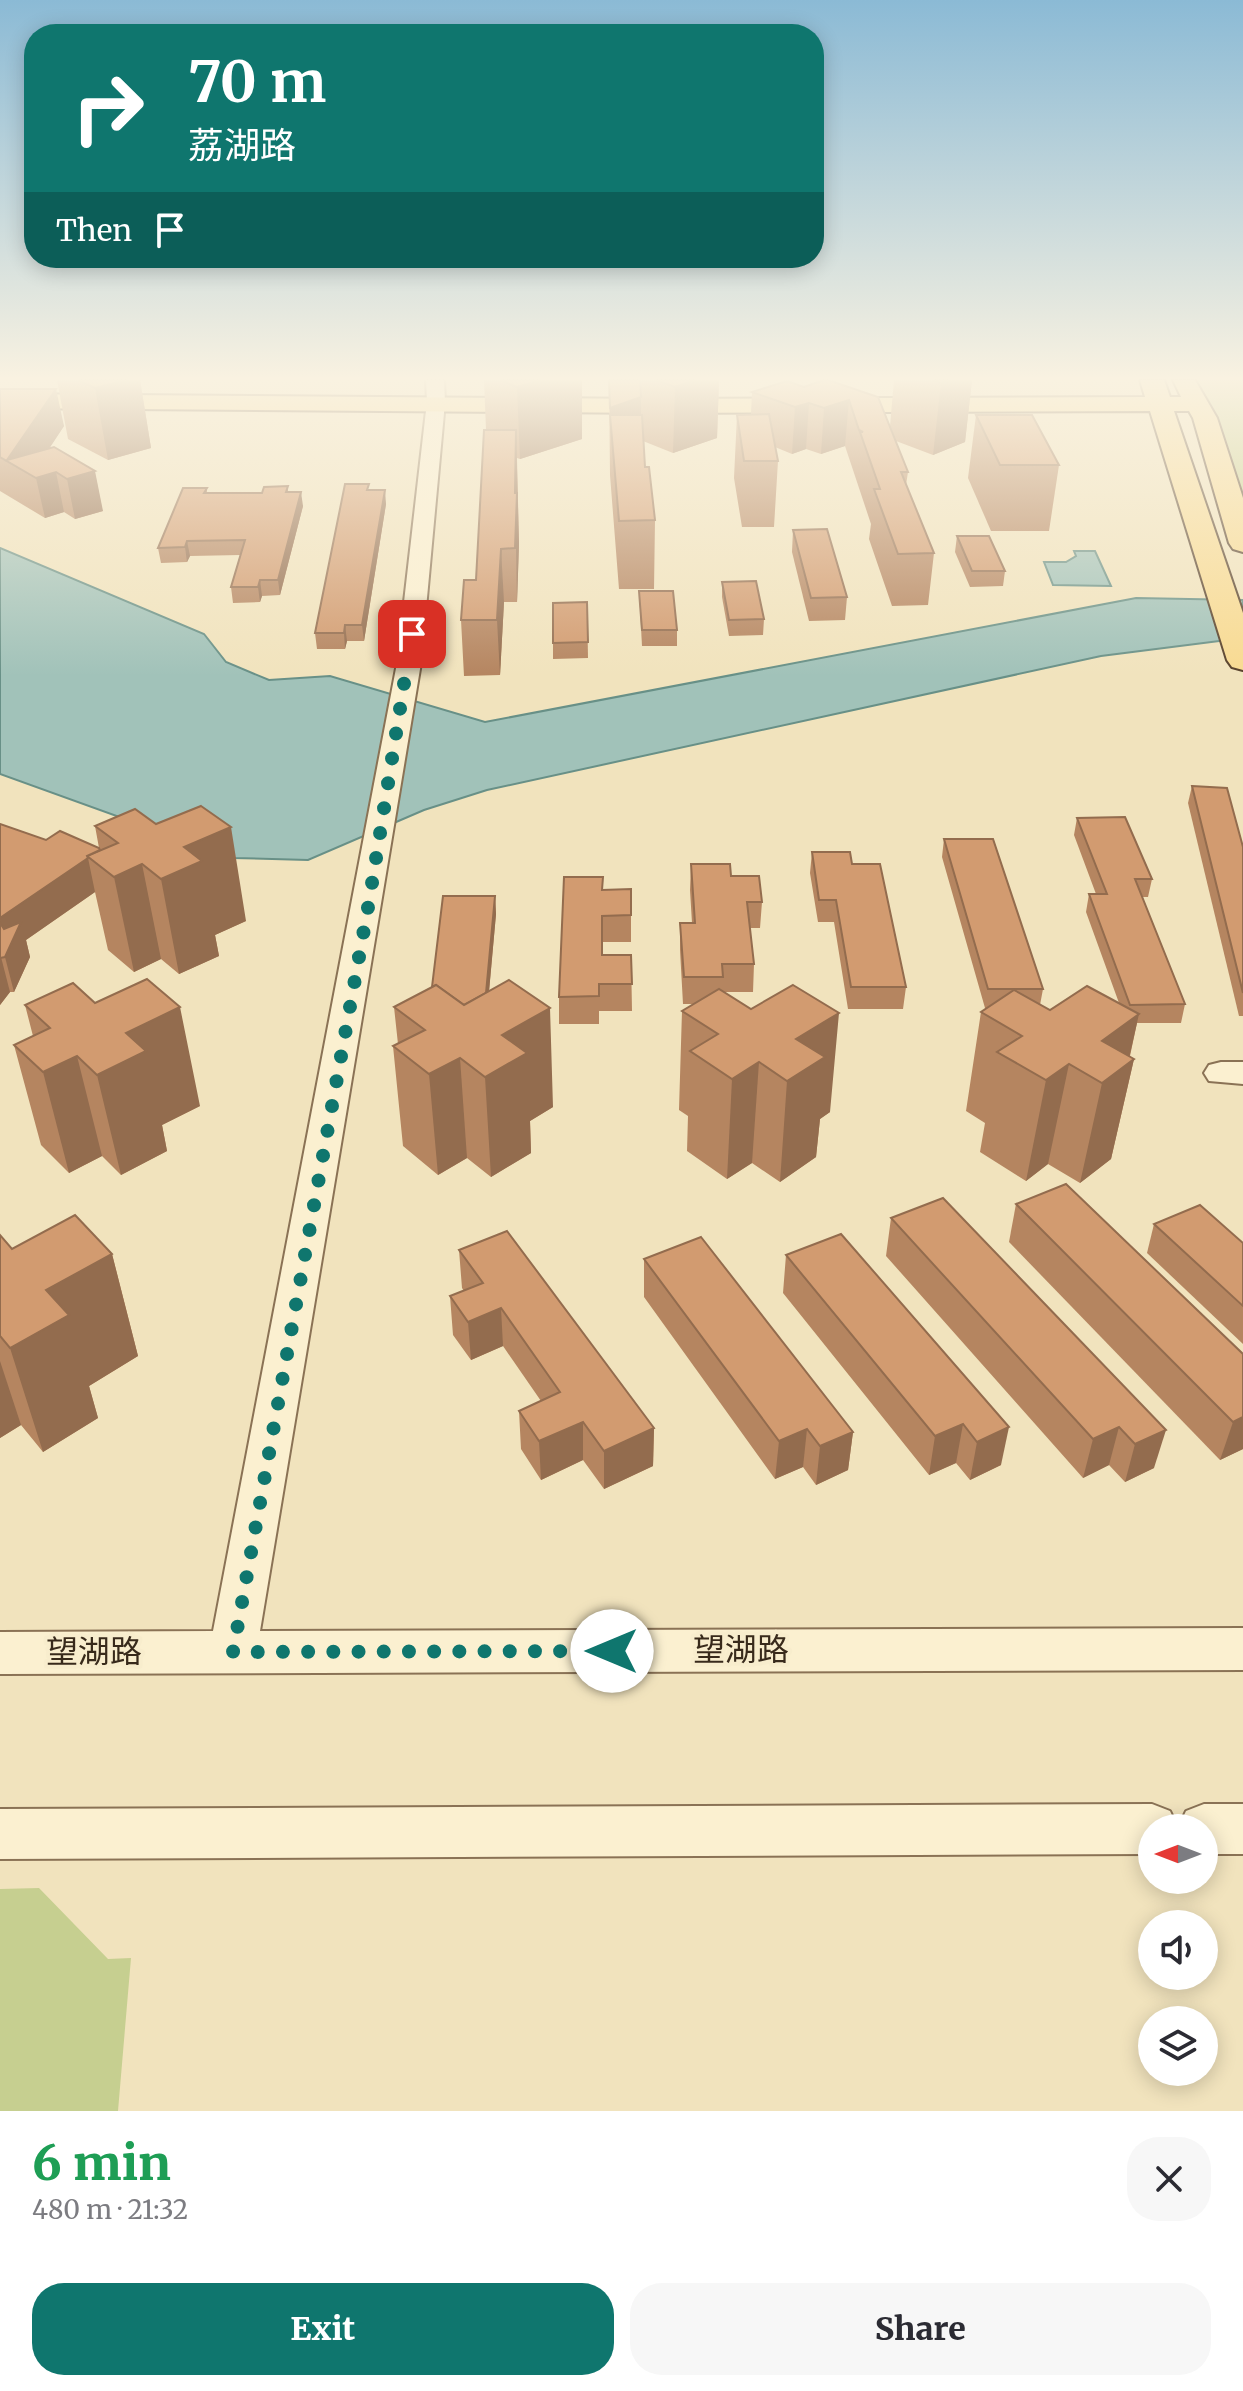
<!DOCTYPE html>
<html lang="en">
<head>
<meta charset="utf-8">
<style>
	body { margin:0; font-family:Merriweather,"Noto Sans SC",serif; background:#f7f7f7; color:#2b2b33; height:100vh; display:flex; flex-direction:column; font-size:30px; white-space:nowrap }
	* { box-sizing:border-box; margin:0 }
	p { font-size:26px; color:#7c7c81 }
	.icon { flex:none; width:44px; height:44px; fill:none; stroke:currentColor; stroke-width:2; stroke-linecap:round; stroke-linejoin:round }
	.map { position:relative; height:2111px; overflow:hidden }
	.drawer { display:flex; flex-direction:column; background:#fff; flex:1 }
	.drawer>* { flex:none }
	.top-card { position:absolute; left:24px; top:24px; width:800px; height:244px; border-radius:32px; box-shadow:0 4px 20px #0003; background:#0f766e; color:#fff; overflow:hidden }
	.needle { width:52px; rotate:270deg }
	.fabs { position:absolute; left:1138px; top:1814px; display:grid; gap:16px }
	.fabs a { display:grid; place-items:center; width:80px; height:80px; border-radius:50%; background:#fff; box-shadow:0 4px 20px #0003; font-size:40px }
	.pin { position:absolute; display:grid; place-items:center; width:68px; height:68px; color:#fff; margin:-34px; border-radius:16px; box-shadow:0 4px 12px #0006 }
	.me { position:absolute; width:88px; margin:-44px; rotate:270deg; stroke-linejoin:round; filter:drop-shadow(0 0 6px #0008) }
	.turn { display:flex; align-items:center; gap:28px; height:168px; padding:0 32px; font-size:36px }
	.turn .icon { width:104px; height:104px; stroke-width:2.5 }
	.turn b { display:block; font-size:56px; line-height:68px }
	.then { display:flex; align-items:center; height:76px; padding:0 32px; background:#0003; gap:16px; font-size:30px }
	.round { display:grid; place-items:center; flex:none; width:84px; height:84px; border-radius:32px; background:#f7f7f7 }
	.headline { display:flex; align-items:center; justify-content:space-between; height:136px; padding:0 32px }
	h1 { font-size:48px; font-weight:800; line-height:60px; color:#1e9e55 }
	.cta { display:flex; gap:16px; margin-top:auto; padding:16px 32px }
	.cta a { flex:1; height:92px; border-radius:32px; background:#0f766e; color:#fff; font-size:32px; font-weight:800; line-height:92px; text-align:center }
	.cta a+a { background:#f7f7f7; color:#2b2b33 }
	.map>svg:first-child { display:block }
</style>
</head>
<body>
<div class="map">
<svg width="1243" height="2111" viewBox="0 0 1243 2111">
	<rect width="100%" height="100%" fill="#f1e3bd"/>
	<g fill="#c6cf90">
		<polygon points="1192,380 1243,380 1243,501 1216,420"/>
		<polygon points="39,1888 108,1959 131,1958 118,2111 0,2111 0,1889"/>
	</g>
	<g fill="#a1c2b9" stroke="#689087" stroke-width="2">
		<polygon points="0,548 204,634 226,662 269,680 330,676 485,722 1136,598 1243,600 1243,638 1101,656 487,790 424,810 308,860 233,858 0,774"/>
		<polygon points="1074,551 1095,551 1111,586 1053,585 1044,562 1066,562 1076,556"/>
	</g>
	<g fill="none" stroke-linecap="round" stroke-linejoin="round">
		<g stroke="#8a7255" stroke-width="4">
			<g id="minor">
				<polygon points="426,380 444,380 445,402 421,663 260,1631 1243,1628 1243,1670 0,1674 0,1632 213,1631 397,663 427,402"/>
				<polygon points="1221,1062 1243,1062 1243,1084 1209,1081 1204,1073 1209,1065"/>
				<polygon points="1152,1804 1170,1811 1178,1828 1152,1828 1152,1854 0,1859 0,1809"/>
				<polygon points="1204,1804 1243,1804 1243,1854 1204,1854 1204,1828 1178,1828 1186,1811"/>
			</g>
		</g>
		<g stroke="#57402a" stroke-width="4">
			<polygon id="major" points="1140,380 1164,380 1170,397 1181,397 1173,380 1195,380 1217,418 1243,498 1243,552 1233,549 1229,543 1193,418 1189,411 1174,411 1243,613 1243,670 1232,667 1227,660 1150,411 657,413 0,408 0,394 657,399 1145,397"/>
		</g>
		<use href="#minor" fill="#fbf0d0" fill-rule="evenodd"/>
		<use href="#major" fill="#f8da91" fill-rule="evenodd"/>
	</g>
	<g fill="#b58560">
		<polygon points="57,380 140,380 151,448 108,460 68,439"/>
		<polygon points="484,380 582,380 582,439 520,459 517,458 519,544 517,602 504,602 500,675 464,676 461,620 476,580 486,430"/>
		<polygon points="609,380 719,380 717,438 673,453 643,441 645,467 655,520 654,589 619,589 610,475"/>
		<polygon points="824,380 890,426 894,380 972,380 965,442 933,455 896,441 908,472 906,485 934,553 928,605 892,606 869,539 871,524 845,446 821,454 806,449 792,454 775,447 778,461 774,527 742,527 734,478 737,415 751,414 752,392 804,387"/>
		<polygon points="0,389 64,426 49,448 103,511 75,519 64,512 45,518 0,491"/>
		<polygon points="976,415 1059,465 1049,531 991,531 968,478"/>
		<polygon points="288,486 288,492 303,506 280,595 262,596 260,602 233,603 231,587 240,555 190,556 187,562 161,563 158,548 207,488 207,493 262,493"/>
		<polygon points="369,490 386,504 364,641 347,641 345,649 317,649 315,633"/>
		<polygon points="793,530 847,597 845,620 809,621 792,552"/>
		<polygon points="957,536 1005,571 1003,586 970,587 955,552"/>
		<polygon points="722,582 764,619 763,635 729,636 722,597"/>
		<polygon points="639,591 677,630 677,646 642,646"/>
		<polygon points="587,602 588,658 553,659 553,603"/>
		<polygon points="1192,786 1243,847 1243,1016 1239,1016 1188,803"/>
		<polygon points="1077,818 1152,879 1148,897 1142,897 1185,1004 1181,1023 1137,1023 1130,1056 1134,1059 1111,1159 1080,1183 1048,1164 1026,1181 980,1152 985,1123 966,1111 981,1012 988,1008 985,1008 942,857 944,839 1043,989 1040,1005 1050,1010 1119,1003 1086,912 1089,894 1096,894 1074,835"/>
		<polygon points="0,824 46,840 99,848 95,826 246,921 215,935 219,956 179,974 161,959 134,972 108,950 95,892 26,940 30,957 14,992 10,992 0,1005"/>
		<polygon points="812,852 852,864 906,987 903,1009 848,1009 834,922 818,922 810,873"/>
		<polygon points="691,864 731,876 762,902 760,928 750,928 754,964 753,992 724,992 830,1112 820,1119 816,1157 780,1182 752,1163 727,1179 687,1151 688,1116 679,1110 682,1011 693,1004 683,1004 680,950 680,923 692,923 690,890"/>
		<polygon points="631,889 631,942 602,942 602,955 631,955 632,1011 599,1011 599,1024 559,1024 559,997 603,890"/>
		<polygon points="495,896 496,914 489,991 553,1107 530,1121 531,1153 491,1177 467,1158 438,1175 403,1146 393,1046 398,1044 394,1007 432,987"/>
		<polygon points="25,1005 200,1106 162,1125 167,1151 121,1175 102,1156 69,1173 41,1145 14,1045 33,1036"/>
		<polygon points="943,1198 1154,1468 1125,1482 1109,1465 1083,1478 886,1256 891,1218"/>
		<polygon points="1016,1204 1243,1354 1243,1449 1220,1460 1009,1242"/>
		<polygon points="1154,1224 1243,1243 1243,1344 1147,1253"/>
		<polygon points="841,1234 1001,1465 970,1480 956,1463 929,1475 783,1293 786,1255"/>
		<polygon points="0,1235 12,1249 112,1254 138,1356 89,1386 98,1418 43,1452 21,1425 0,1438"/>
		<polygon points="459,1250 654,1428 653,1466 604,1489 583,1460 541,1480 521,1449 519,1411 541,1401 503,1346 471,1360 453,1335 450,1296 464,1291 462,1288"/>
		<polygon points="644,1259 853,1432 848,1470 816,1485 803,1467 775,1479 644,1297"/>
	</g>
	<g fill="#936c4e">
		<polygon points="127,380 140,380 151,448 108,460 95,388"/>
		<polygon points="541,380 582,380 582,439 520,459 517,387"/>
		<polygon points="695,380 719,380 717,438 673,453 675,387"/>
		<polygon points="949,380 972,380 965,442 933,455 941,383"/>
		<polygon points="56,389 64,426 32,475 7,460"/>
		<polygon points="641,397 641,465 610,415 610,475 610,408"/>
		<polygon points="849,400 845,446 821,454 824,408"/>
		<polygon points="809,403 806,449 792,454 795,407"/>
		<polygon points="516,430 519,544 517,602 515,493"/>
		<polygon points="95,471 103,511 75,519 67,479"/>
		<polygon points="56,472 64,512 45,518 36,478"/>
		<polygon points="385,490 386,504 364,641 362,625"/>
		<polygon points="301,492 303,506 280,595 278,580"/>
		<polygon points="187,541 190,556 187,562 185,547"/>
		<polygon points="501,549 504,602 500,675 497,620"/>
		<polygon points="260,580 262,596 260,602 258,587"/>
		<polygon points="345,625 347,641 345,649 344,633"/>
		<polygon points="231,827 246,921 215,935 219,956 179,974 161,879 184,847"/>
		<polygon points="88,858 95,892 26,940 30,957 14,992 5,957 0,927 0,918"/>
		<polygon points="142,864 161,959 134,972 114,877"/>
		<polygon points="495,896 496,914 486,1025 485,1006"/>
		<polygon points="1,957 10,992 0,1005 0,958"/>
		<polygon points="180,1007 200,1106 162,1125 167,1151 121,1175 97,1075 126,1033"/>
		<polygon points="550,1008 553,1107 530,1121 531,1153 491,1177 485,1077 502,1035"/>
		<polygon points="839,1013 830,1112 820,1119 816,1157 780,1182 787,1081 796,1039"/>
		<polygon points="1139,1014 1128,1063 1134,1059 1111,1159 1080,1183 1102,1083 1102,1041"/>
		<polygon points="77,1056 102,1156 69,1173 43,1072"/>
		<polygon points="460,1058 467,1158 438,1175 429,1074"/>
		<polygon points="759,1062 752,1163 727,1179 732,1079"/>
		<polygon points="1069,1064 1048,1164 1026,1181 1046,1080"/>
		<polygon points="112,1254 138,1356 89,1386 98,1418 43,1452 10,1348 46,1290"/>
		<polygon points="501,1308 503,1346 471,1360 468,1322"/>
		<polygon points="0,1361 21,1425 0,1438"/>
		<polygon points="1243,1417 1243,1449 1220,1460 1233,1422"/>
		<polygon points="583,1422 583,1460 541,1480 539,1441"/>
		<polygon points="963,1424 956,1463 929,1475 935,1436"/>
		<polygon points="1009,1427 1001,1465 970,1480 977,1442"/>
		<polygon points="1119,1427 1109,1465 1083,1478 1093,1439"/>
		<polygon points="654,1428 653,1466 604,1489 604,1451"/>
		<polygon points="807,1429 803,1467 775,1479 779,1441"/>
		<polygon points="1166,1430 1154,1468 1125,1482 1135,1444"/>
		<polygon points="853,1432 848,1470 816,1485 820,1446"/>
	</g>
	<g fill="#d29b70" stroke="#936c4e" stroke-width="2">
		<polygon points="78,380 127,380 95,388"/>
		<polygon points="500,380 541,380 517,387"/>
		<polygon points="609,380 640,380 641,397 610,408"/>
		<polygon points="656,380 695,380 675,387"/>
		<polygon points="824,380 828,380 878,397 908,472 901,472 934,553 898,554 874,489 880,489 860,432 863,432 859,430 849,400 824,408 809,403 795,407 752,392 787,381 804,387"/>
		<polygon points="932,380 949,380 941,383"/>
		<polygon points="0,389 56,389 7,460 54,447 95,471 67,479 56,472 36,478 0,457"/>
		<polygon points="769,414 778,461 744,461 737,415"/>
		<polygon points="610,415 642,415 645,467 649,467 655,520 619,521"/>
		<polygon points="976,415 1032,415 1059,465 1000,465"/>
		<polygon points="484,430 516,430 515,493 517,493 515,548 501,549 497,620 461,620 464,580 476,580"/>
		<polygon points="345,484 369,484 367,490 385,490 362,625 345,625 344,633 315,633"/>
		<polygon points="288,486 286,492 301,492 278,580 260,580 258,587 231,587 245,540 187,541 185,547 158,548 183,488 207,488 204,493 262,493 264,487"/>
		<polygon points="827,529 847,597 811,598 793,530"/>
		<polygon points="957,536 989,536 1005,571 972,571"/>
		<polygon points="756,581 764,619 729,620 722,582"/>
		<polygon points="639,591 673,591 677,630 642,630"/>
		<polygon points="587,602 588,642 553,643 553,603"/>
		<polygon points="1192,786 1227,788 1243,847 1243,993"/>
		<polygon points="201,806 231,827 184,847 202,861 161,879 142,864 114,877 87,856 118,843 95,826 135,809 156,824"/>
		<polygon points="1125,817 1152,879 1135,879 1185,1004 1130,1005 1089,894 1107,894 1077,818"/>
		<polygon points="0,824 46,840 60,831 99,848 100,850 87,856 88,858 0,918"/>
		<polygon points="944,839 993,839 1043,989 988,989"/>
		<polygon points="812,852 850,852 852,864 880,864 906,987 851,987 836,900 819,900"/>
		<polygon points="691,864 730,864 731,876 759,876 762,902 747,902 754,964 722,964 723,977 684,977 680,923 695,923"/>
		<polygon points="564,877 603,877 602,890 631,889 631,915 602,916 602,955 631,955 632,984 599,984 599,996 559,997"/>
		<polygon points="443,896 495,896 486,993 464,1005 436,985 432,987"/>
		<polygon points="21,922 5,957 0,958 0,923 4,929"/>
		<polygon points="147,979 180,1007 126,1033 146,1051 97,1075 77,1056 43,1072 14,1045 50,1028 25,1005 73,983 95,1003"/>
		<polygon points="509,980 550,1008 502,1035 527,1053 485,1077 460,1058 429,1074 393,1046 425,1030 394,1007 436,985 464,1005"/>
		<polygon points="793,985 839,1013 796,1039 825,1057 787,1081 759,1062 732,1079 690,1051 718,1034 682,1011 719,989 751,1009"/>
		<polygon points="1087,986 1139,1014 1102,1041 1134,1059 1102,1083 1069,1064 1046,1080 997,1052 1022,1036 981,1012 1014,990 1050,1010"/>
		<polygon points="1066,1184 1243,1354 1243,1417 1233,1422 1016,1204"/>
		<polygon points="943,1198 1166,1430 1135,1444 1119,1427 1093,1439 891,1218"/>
		<polygon points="1200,1205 1243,1243 1243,1306 1154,1224"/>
		<polygon points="75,1215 112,1254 46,1290 69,1315 10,1348 0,1336 0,1235 12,1249"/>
		<polygon points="507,1231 654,1428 604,1451 583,1422 539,1441 519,1411 560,1392 501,1308 468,1322 450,1296 483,1283 459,1250"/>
		<polygon points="841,1234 1009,1427 977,1442 963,1424 935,1436 786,1255"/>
		<polygon points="701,1237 853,1432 820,1446 807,1429 779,1441 644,1259"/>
	</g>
	<linearGradient id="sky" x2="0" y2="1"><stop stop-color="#8bbad5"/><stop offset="0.56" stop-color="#f9f2e1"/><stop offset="1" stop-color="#f9f2e1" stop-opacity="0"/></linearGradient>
	<rect width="1243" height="676" fill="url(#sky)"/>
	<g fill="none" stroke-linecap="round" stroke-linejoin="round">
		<polyline stroke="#0f766e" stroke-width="14" stroke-dasharray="0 25.2" points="412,634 369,902 233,1652 612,1651"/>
	</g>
	<g text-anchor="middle" stroke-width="8" stroke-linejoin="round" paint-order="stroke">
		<g font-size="32" fill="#382a1b" stroke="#f8edcd">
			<text x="741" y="1661">望湖路</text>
			<text x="94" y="1663">望湖路</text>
		</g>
	</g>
</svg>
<div class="fabs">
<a><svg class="needle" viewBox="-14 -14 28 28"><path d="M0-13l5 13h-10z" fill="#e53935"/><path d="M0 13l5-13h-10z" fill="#7c7c81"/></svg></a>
<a><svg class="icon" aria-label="sound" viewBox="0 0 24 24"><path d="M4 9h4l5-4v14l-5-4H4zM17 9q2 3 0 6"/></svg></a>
<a><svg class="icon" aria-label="layers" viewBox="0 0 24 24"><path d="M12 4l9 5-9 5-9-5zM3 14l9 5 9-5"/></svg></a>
</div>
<div class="pin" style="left:412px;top:634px;background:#d93025"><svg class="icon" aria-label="arrive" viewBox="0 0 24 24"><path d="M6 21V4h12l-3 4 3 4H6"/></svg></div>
<svg class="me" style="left:612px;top:1651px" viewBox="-20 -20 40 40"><circle r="19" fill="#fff"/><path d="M0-13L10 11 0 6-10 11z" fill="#0f766e"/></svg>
<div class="top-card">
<div class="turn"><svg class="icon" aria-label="right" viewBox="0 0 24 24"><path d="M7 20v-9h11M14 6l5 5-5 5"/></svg><div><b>70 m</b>荔湖路</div></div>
<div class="then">Then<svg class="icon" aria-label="arrive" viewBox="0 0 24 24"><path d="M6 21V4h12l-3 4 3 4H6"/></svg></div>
</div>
</div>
<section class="drawer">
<div class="headline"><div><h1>6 min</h1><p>480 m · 21:32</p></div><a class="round"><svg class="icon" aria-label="close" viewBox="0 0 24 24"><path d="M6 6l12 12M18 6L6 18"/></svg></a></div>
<div class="cta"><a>Exit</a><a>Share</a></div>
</section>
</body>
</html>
